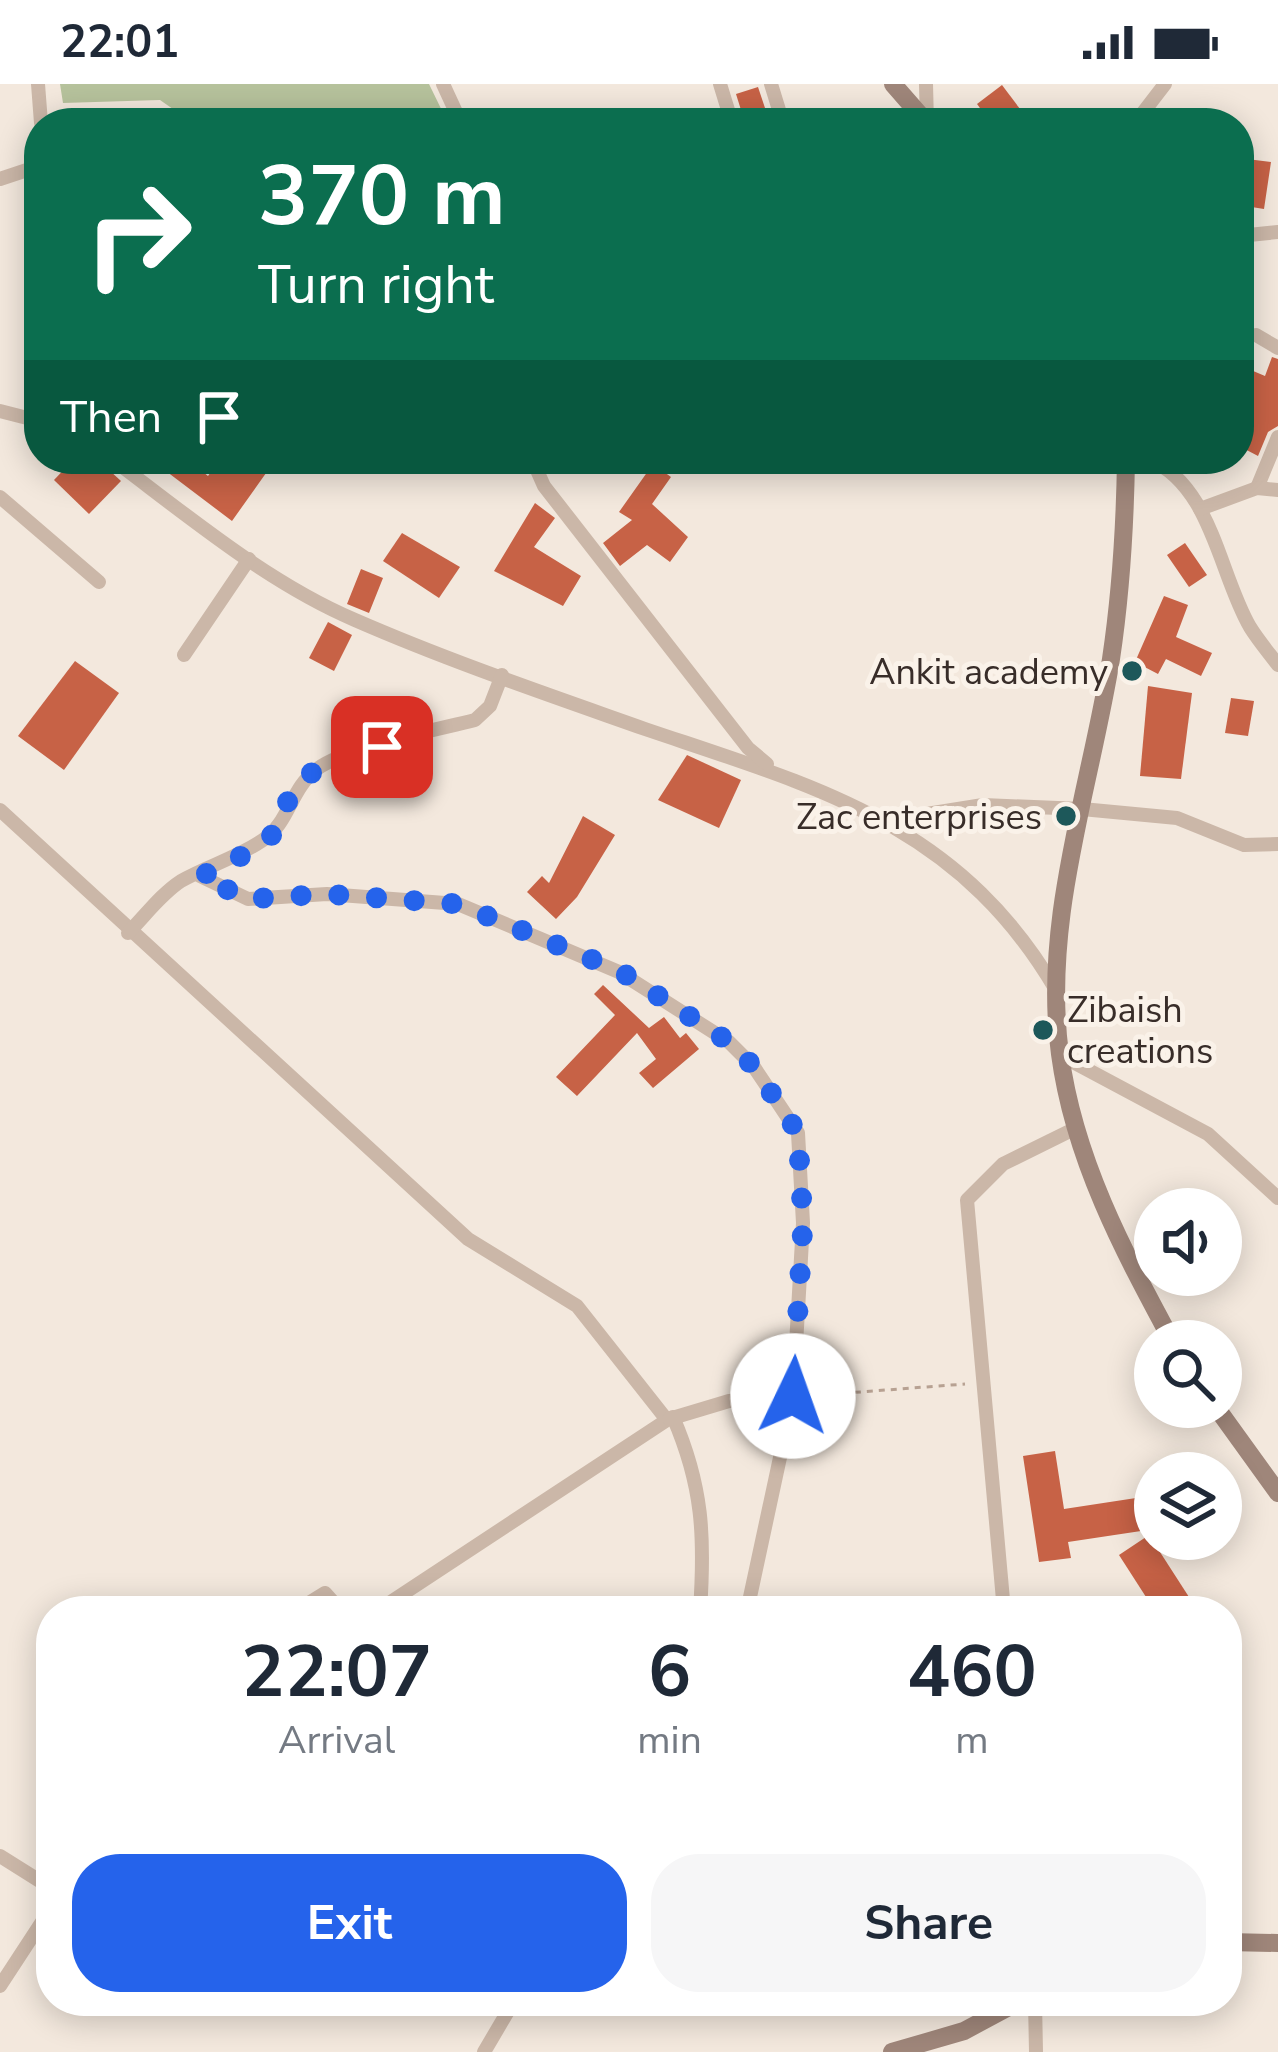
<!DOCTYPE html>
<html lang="en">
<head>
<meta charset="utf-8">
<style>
	body { margin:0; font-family:"Nunito Sans",sans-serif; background:#f6f6f7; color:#1f2937; height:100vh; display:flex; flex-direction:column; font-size:45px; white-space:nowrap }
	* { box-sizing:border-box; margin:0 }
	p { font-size:39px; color:#747a83 }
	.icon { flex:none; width:66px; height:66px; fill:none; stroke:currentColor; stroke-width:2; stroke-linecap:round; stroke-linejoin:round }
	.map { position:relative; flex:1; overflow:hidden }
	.panel { position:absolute; left:36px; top:1512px; width:1206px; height:420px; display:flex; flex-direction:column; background:#fff; border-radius:48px; box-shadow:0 6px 30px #0003 }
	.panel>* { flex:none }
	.top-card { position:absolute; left:24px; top:24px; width:1230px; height:366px; border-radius:48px; box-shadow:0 6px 30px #0003; background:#0b6e4f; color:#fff; overflow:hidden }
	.buttons { position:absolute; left:1134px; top:1104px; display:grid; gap:24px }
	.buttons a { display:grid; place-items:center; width:108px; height:108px; border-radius:50%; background:#fff; box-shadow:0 6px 30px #0003; font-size:60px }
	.pin { position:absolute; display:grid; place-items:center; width:102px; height:102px; color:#fff; margin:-51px; border-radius:24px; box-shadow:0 6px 18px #0006 }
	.me { position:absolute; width:132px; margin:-66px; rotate:3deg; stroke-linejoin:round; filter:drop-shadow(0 0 9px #0008) }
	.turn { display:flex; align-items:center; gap:42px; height:252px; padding:0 36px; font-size:54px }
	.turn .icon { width:156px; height:156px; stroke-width:2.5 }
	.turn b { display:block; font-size:84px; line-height:102px }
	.then { display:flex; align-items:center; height:114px; padding:0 36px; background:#0003; gap:24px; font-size:45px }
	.eta { display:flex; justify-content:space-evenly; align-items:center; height:204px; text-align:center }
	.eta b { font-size:72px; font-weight:700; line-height:84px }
	.primary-button { display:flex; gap:24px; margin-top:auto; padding:24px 36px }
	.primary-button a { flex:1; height:138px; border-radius:48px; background:#2563eb; color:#fff; font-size:48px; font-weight:700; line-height:138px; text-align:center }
	.primary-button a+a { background:#f6f6f7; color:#1f2937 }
	.status { display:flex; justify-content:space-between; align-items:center; height:84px; padding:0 60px; background:#fff; direction:ltr }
	.status svg { height:33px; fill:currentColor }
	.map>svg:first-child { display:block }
</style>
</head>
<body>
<div class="status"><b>22:01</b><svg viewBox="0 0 49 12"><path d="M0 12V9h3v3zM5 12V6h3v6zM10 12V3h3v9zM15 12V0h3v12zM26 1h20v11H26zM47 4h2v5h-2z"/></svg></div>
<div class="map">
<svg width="1278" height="1968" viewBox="0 0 1278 1968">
	<rect width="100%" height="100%" fill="#f3e8dd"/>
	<polygon fill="#b6c29c" points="60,0 429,0 448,39 193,39 160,16 63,19"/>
	<g fill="#c76246">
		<polygon points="1002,1 1020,25 1002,39 991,39 977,20"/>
		<polygon points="758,3 770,39 745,39 736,10"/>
		<polygon points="1247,75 1271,78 1264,125 1239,121 1239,92 1244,93"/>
		<polygon points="1272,273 1278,275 1278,342 1268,348 1258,372 1239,362 1239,281 1265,292"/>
		<polygon points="74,375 97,375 121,397 89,430 54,396"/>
		<polygon points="150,375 187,375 208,392 220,375 276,375 232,437"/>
		<polygon points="653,380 671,393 652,420 688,453 670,478 647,461 620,482 603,459 632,436 619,428"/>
		<polygon points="535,419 555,434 534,463 581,492 563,522 494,487"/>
		<polygon points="402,449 460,483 439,514 383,477"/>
		<polygon points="1185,459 1207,491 1189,503 1167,471"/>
		<polygon points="361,485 383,494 369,529 347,520"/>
		<polygon points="1164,512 1188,521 1176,553 1212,569 1201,592 1166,575 1158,590 1135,578"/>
		<polygon points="328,538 352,551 334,587 309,574"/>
		<polygon points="75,577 119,609 64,686 18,652"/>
		<polygon points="1148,602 1192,609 1181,695 1140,692"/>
		<polygon points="1231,614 1254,617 1248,652 1225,649"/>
		<polygon points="687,671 741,696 719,744 658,716"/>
		<polygon points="583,732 615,751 577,813 556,835 527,808 542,792 549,799"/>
		<polygon points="603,901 649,944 664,933 680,954 686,949 699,965 653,1004 639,989 656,975 637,949 577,1012 556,993 615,931 594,910"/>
		<polygon points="1055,1367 1064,1425 1136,1414 1141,1447 1068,1458 1071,1474 1039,1478 1023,1372"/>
		<polygon points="1149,1451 1198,1527 1155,1527 1119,1471"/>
	</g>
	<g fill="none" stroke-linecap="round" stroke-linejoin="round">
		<polyline stroke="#b7a192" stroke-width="3" stroke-dasharray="6 6" stroke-linecap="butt" points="807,1312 965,1300"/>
		<g stroke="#cbb7a8" stroke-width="14">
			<polyline points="38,0 41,39"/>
			<polyline points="443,0 461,39"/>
			<polyline points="720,0 732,39"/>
			<polyline points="771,0 783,39"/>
			<polyline points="926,0 927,39"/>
			<polyline points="1135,39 1165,0"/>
			<polyline points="0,95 39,82"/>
			<polyline points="1239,152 1278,148"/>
			<polyline points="1256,251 1278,264"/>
			<polyline points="0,327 39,337"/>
			<path d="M 112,375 C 188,432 268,499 355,536 C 449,577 549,611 645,645 C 816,703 958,739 1056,906"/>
			<polyline points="539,375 536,384 544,402 748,664 767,680"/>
			<path d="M 1149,375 C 1212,402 1219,490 1250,543 C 1258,556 1269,569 1278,581"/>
			<polyline points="1257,404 1278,353"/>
			<polyline points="0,413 99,498"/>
			<polyline points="1200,425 1257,404 1278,406"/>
			<polyline points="184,571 249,475"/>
			<polyline points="0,726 468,1155 577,1222 667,1336 377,1527"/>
			<polyline points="889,736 983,721 1082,725 1177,734 1244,761 1278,760"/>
			<polyline points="200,792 248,815 327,810 458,820 619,888 729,958 754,983 798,1049 803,1139 793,1313 747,1527"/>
			<path d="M 128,849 C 145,832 161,810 181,797 C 207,782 237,774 263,756 C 290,738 290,705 317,685 C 346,663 436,646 475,636 L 490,622 L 502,591"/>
			<polyline points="1060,971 1208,1050 1278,1114"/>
			<path d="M 673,1333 C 703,1402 705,1453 700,1527"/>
			<polyline points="669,1335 729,1317 793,1313"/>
			<polyline points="296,1527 325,1509 341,1527"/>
			<polyline points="1004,1527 967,1116 1003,1080 1076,1044"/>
			<polyline points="0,1772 51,1804"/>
			<polyline points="0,1902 51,1824"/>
			<polyline points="1035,1917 1036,1968"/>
			<polyline points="484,1968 514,1917"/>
		</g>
		<g stroke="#9f867a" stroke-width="18">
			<polyline points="893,0 927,39"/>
			<path d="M 1126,375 C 1125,442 1121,508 1111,575 C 1090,705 1042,837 1060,970 C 1074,1075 1123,1166 1172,1257"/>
			<polyline points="1216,1323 1278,1409"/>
			<polyline points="1227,1858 1278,1859"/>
			<polyline points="892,1968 964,1947 1020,1917"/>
		</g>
	</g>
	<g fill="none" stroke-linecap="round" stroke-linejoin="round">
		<path stroke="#2563eb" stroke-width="21" stroke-dasharray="0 37.8" d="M 382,663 C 348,671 305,680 288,717 C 282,729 284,739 273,750 C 253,769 224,780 200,793 L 248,815 L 327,810 L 458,820 L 620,887 L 729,958 L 754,983 L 798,1049 L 803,1139 L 793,1312"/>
	</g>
	<g fill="#1d585a" stroke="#faf2e9" stroke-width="4.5">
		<circle cx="1132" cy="587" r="12"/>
		<circle cx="1066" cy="732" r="12"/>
		<circle cx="1043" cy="946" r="12"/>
	</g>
	<g text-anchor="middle" stroke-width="10" stroke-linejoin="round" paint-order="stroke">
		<g font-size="36" fill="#382d29" stroke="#faf2e9" text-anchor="end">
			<text x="1108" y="600">Ankit academy</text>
			<text x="1042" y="745">Zac enterprises</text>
			<text x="1067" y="938" text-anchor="start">Zibaish<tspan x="1067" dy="41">creations</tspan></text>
		</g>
	</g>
</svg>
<div class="buttons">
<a><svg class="icon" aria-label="sound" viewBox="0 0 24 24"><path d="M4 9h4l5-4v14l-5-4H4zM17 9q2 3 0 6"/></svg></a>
<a><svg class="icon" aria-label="search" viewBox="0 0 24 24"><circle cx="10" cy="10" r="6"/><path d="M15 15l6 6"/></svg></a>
<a><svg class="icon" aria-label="layers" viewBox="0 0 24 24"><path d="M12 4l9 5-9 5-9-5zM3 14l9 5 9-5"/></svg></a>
</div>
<div class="pin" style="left:382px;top:663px;background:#d93025"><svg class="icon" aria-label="arrive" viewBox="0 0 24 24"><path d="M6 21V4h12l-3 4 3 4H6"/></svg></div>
<svg class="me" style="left:793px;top:1312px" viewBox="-20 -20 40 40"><circle r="19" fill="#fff"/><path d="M0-13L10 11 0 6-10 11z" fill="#2563eb"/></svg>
<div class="top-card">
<div class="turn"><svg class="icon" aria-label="right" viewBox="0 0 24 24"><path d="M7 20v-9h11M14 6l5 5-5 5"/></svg><div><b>370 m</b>Turn right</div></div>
<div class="then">Then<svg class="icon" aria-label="arrive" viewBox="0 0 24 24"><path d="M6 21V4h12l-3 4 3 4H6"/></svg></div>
</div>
<section class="panel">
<div class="eta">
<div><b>22:07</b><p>Arrival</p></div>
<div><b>6</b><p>min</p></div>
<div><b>460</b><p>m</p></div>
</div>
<div class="primary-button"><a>Exit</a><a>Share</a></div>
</section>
</div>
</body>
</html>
